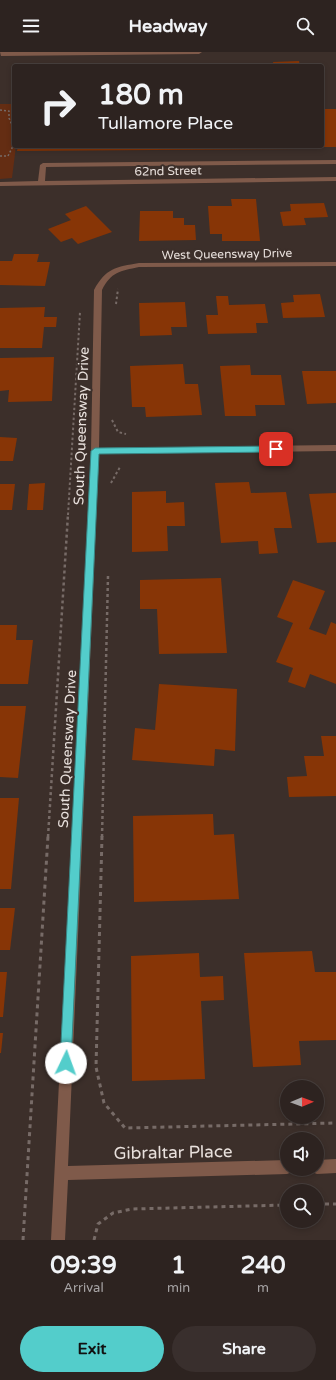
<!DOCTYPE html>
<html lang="en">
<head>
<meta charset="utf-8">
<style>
	body { margin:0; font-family:"Varela Round",sans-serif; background:#392f2d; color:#f1f3f6; height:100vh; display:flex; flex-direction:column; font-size:15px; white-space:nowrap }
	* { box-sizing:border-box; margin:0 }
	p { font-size:13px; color:#a7a4a5 }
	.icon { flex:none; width:22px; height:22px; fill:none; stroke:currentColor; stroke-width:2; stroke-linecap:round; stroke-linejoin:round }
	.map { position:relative; height:1188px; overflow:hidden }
	.sheet { display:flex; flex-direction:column; background:#2d2320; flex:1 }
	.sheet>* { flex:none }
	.banner { position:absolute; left:12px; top:12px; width:312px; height:84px; border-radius:4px; box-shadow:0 2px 6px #0003,0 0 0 1px #48403e; background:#2d2320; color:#f1f3f6; overflow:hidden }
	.needle { width:26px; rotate:89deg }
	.fabs { position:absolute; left:280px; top:1028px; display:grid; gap:8px }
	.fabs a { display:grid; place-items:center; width:44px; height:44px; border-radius:50%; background:#2d2320; box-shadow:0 2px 6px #0003,0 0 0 1px #48403e; font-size:20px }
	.pin { position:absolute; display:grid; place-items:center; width:34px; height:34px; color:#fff; margin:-17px; border-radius:8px; box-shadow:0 2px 6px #0006 }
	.me { position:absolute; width:44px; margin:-22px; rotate:3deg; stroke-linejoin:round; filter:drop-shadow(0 0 3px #0008) }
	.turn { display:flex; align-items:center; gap:14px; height:84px; padding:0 20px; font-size:18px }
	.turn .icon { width:52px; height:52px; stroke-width:2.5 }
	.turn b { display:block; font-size:28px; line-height:34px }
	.eta { display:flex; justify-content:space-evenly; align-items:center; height:68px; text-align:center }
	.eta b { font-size:24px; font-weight:700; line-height:28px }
	.action { display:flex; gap:8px; margin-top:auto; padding:8px 20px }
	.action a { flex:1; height:46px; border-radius:24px; background:#53cdcb; color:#111; font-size:16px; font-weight:700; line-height:46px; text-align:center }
	.action a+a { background:#392f2d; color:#f1f3f6 }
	header { display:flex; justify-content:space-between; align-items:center; height:52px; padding:0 20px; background:#2d2320; font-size:18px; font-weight:700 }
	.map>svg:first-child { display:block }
</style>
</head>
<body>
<header><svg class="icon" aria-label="menu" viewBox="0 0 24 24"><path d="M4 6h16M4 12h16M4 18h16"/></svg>Headway<svg class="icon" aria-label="search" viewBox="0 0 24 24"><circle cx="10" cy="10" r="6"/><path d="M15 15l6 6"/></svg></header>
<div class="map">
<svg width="336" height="1188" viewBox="0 0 336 1188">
	<rect width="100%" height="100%" fill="#3c2f2a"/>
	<polygon fill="#642d13" points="0,52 14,52 14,94 16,94 12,126 0,127"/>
	<g fill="#873506">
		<polygon points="299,9 300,14 274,14 273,10"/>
		<rect x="322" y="57" width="14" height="38"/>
		<polygon points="18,94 299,94 299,97 17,99"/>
		<polygon points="231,147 256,147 260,189 222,189 222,182 210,182 208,154 232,154"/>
		<polygon points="324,151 328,165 304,166 306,173 283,174 280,160 291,159 290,152"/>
		<polygon points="86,154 112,180 78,192 72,186 61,190 48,177 71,168 65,162"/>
		<polygon points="140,159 173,159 173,166 184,166 184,173 195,173 196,188 139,189"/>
		<polygon points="14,202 39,202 37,210 50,210 45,234 0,233 0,209 12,209"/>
		<polygon points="320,242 325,265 283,266 281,251 294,250 293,243"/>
		<polygon points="216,244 228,244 229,253 265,252 268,271 256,271 257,281 208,282 206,263 218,263"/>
		<polygon points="185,250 187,275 171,275 172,283 140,284 139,251"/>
		<polygon points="45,255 44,265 57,265 56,275 44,275 42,296 0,296 0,256"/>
		<polygon points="54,305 52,349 8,350 9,338 0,339 0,306"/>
		<polygon points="183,312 185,332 198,332 202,363 146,365 145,355 132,355 130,314"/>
		<polygon points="250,313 251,323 281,323 285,353 255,353 256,364 225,364 220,314"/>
		<polygon points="302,319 336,319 336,351 307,352"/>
		<polygon points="0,385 17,386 13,409 0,409"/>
		<polygon points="249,430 251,441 286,440 292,476 274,476 278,501 259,502 258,489 221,491 215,431"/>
		<polygon points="45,431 43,458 27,458 29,432"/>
		<polygon points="0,432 15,432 12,458 0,458"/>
		<polygon points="166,439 166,451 184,450 185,474 167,474 168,499 132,500 132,440"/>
		<polygon points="336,441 336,490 317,491 309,442"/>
		<polygon points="221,526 227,601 159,602 157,557 140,557 140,528"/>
		<polygon points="293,528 325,539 309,577 326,583 331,570 336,572 336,632 310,622 305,636 288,630 293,616 276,610 293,571 277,565"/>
		<polygon points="0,573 17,573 16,588 33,588 28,632 0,632"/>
		<polygon points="159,632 237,637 235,699 215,697 214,714 132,708 135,676 155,678"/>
		<polygon points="0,654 26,654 18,726 0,725"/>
		<polygon points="321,684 336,684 336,744 289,745 287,725 307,724 304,704 324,704"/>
		<polygon points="0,746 19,746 11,837 0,837"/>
		<polygon points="213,762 214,783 234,782 239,847 134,850 133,764"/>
		<polygon points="0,856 15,856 10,898 0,898"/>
		<polygon points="312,899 315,920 336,920 336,988 299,989 301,1013 253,1015 244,901"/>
		<polygon points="199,901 200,925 223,924 224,948 201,949 205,1027 132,1029 131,904"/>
		<polygon points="0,920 7,920 3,965 0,965"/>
		<polygon points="0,981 3,981 1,1001 0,1001"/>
	</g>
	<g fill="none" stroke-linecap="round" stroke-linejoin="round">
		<g stroke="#776b67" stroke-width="1.5" stroke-dasharray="2 2" stroke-linecap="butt">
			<polyline points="0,58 9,59 9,66 14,77"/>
			<polyline points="0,104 8,104 14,92"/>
		</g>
		<g stroke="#776b67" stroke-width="2" stroke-dasharray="2.5 2.5" stroke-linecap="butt">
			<polyline points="116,252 118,237"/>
			<polyline points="112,368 118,380 126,382"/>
			<polyline points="111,431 120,415"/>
			<polyline points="68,463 80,260"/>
		</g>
		<g stroke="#776b67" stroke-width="2.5" stroke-dasharray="3 3" stroke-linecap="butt">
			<polyline points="48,785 68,462"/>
			<polyline points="102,785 108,524"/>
		</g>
		<g stroke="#776b67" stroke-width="3" stroke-dasharray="4 4" stroke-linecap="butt">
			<polyline points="102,784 96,1015 104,1051 125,1076 336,1071"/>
			<polyline points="317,1152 336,1152"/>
			<polyline points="23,1188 48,784"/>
			<polyline points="94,1188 98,1172 113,1161 132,1157 287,1153"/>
		</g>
		<g fill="#7f5a4a" fill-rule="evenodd">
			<polygon points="0,0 202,0 199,2 1,4"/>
			<polygon points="336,108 336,112 46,115 45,129 336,125 336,129 0,134 0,130 38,129 40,113 43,111"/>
			<path d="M 336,210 L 336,214 L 139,215 C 120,219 111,220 102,238 L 99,396 L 336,393 L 336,399 L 99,402 L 68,1114 L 287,1108 L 287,1117 L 293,1117 L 292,1120 L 287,1122 L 68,1128 L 65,1188 L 51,1188 L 91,399 L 94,238 C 106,216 116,215 139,211 Z"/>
			<polygon points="336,1107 336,1121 317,1122 312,1120 311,1117 317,1117 317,1108"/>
		</g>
	</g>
	<polygon fill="#53cdcb" stroke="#368584" points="276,394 280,397 276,400 99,402 71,1011 70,1015 66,1017 61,1015 60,1011 91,399 95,396"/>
	<g text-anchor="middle" stroke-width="4" stroke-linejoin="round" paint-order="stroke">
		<g font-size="12" fill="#e9e1dd" stroke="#3c2f2a">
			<text transform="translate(168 119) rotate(-1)" y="4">62nd Street</text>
			<text transform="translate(227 202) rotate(-1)" y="4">West Queensway Drive</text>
		</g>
		<g font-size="14" fill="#e9e1dd" stroke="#3c2f2a">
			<text transform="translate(81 374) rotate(-88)" y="5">South Queensway Drive</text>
			<text transform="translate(67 697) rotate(-87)" y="5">South Queensway Drive</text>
		</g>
		<g font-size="17" fill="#e9e1dd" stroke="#3c2f2a">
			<text transform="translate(173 1100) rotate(-1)" y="6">Gibraltar Place</text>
		</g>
	</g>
</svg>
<div class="fabs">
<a><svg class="needle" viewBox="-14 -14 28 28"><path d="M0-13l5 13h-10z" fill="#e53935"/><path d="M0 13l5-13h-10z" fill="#a7a4a5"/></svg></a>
<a><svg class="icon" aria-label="sound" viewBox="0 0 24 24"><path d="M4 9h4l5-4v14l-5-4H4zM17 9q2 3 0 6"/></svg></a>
<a><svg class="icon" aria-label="search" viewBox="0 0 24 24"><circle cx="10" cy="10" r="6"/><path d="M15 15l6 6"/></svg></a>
</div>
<div class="pin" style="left:276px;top:397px;background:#d93025"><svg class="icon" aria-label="arrive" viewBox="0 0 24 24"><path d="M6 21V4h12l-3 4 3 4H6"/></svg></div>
<svg class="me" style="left:66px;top:1011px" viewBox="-20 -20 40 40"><circle r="19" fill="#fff"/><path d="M0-13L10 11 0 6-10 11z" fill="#53cdcb"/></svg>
<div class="banner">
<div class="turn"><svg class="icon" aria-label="right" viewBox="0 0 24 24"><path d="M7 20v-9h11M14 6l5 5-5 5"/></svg><div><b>180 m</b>Tullamore Place</div></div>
</div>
</div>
<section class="sheet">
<div class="eta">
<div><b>09:39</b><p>Arrival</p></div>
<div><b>1</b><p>min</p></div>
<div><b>240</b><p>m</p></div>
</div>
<div class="action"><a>Exit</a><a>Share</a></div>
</section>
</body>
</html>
